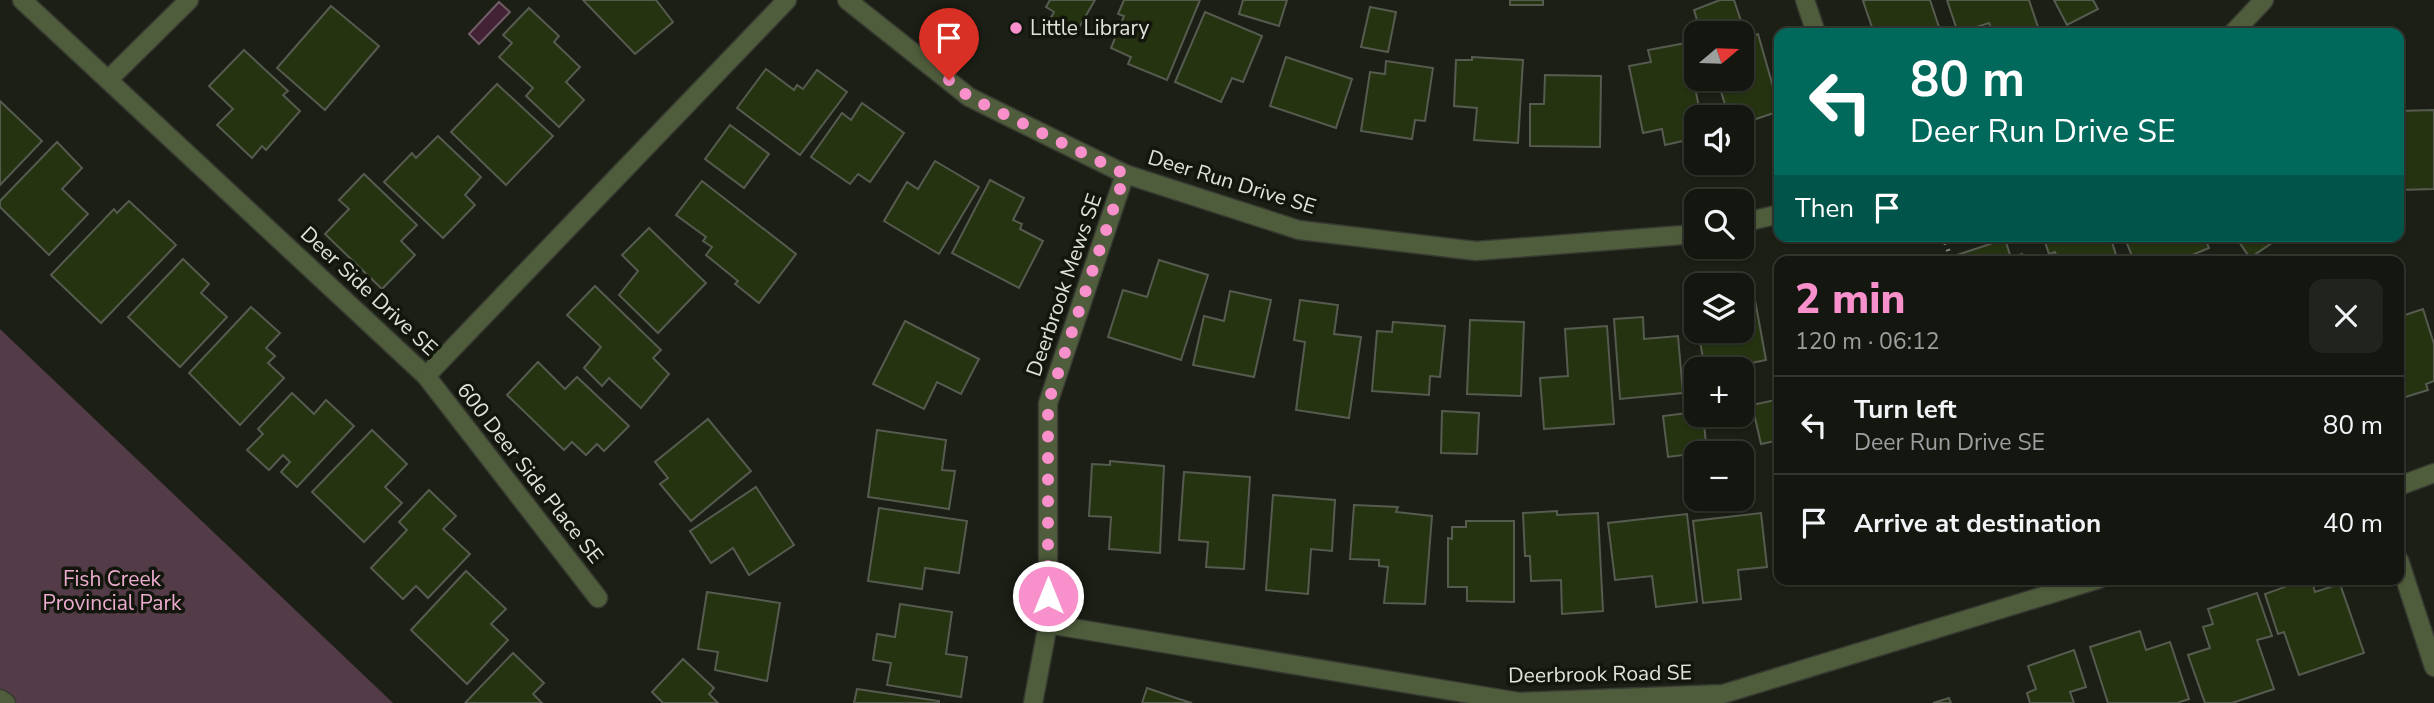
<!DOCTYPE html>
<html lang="en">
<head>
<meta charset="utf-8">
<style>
	body { margin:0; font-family:"Nunito Sans",sans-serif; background:#21241e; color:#f1f3f6; height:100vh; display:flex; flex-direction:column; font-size:26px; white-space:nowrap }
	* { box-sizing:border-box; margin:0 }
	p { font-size:23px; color:#9d9f9f }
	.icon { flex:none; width:38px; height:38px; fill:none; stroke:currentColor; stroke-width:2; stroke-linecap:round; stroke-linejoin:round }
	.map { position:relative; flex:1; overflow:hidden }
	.sheet { position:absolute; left:1774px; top:256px; width:630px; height:329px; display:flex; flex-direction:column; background:#141710; border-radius:14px; box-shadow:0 2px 5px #0004,0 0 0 2px #333630 }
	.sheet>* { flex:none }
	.banner { position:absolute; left:1774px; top:28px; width:630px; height:214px; border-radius:14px; box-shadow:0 2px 5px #0004,0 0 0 2px #333630; background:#00695c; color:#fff; overflow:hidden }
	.needle { width:46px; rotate:71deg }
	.controls { position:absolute; left:1684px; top:21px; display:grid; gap:14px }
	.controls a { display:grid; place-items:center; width:70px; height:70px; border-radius:14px; background:#141710; box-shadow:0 2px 5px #0004,0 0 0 2px #333630; font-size:35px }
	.pin { position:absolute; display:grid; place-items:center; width:60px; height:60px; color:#fff; margin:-72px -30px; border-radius:50% 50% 50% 0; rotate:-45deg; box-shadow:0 0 7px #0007 }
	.pin .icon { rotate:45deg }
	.me { position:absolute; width:77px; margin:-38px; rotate:0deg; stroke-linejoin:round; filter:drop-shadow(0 0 5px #0008) }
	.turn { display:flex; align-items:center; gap:24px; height:147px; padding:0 21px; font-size:32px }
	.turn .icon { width:91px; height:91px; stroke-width:2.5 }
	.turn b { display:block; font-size:49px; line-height:60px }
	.then { display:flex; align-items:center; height:66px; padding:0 21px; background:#0003; gap:14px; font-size:26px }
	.round { display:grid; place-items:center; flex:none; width:74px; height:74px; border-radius:14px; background:#21241e }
	.summary { display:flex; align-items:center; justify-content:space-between; height:119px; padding:0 21px }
	h1 { font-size:42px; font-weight:800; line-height:52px; color:#f890cb }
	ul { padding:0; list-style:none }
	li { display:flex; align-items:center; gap:21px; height:98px; padding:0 21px; border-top:2px solid #333630 }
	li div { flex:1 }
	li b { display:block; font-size:26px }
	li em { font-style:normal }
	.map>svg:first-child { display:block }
</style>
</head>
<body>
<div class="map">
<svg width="2434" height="703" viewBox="0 0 2434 703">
	<rect width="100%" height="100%" fill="#1b1f15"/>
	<polygon fill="#533b48" points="0,329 393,703 0,703"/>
	<polygon fill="#432235" stroke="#725c67" stroke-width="2" points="499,2 510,12 479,44 469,34"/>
	<g fill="#263311" stroke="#565b50" stroke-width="2">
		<polygon points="583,0 656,0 673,22 635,54"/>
		<polygon points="1050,0 1095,0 1074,36 1049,21 1054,12 1046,7"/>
		<polygon points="1124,0 1200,0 1167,80 1128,64 1131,57 1111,48 1124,16 1118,14"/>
		<polygon points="1243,0 1287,0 1279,26 1239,14"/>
		<rect x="1510" y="0" width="33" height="5"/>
		<polygon points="1720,0 1734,0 1746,36 1701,33 1694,10"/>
		<polygon points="1866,0 1930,0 1941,33 1874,33 1863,1"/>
		<polygon points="1947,0 2029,0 2040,33 1993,33 1989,23 1958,33"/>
		<polygon points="2054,0 2093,0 2098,9 2067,25"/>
		<polygon points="331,6 379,46 325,110 277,68"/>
		<polygon points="1370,7 1396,12 1388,52 1361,47"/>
		<polygon points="529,8 559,36 554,42 580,67 566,82 584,100 559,127 526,96 533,88 499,57 512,43 503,35"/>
		<polygon points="1205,12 1262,36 1243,82 1232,78 1221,102 1175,82"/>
		<polygon points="1758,34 1780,111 1741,124 1741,117 1729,117 1717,79 1741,79 1741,40"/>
		<polygon points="1686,43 1701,117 1696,117 1696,138 1665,145 1662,129 1643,133 1629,66 1651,62 1648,50"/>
		<polygon points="244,50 288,91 283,95 300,111 266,150 262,146 252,158 217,125 233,109 209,86"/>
		<polygon points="1286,57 1352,79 1336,128 1270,106"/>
		<polygon points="1472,57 1523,60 1518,143 1474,140 1477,108 1454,106 1456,60 1472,60"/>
		<polygon points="1386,61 1433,68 1425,121 1415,120 1412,139 1361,131 1370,72 1385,74"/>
		<polygon points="766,69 794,90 797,85 803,89 817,70 847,92 800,155 737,108"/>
		<polygon points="1545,75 1601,76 1600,147 1530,146 1530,104 1544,104"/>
		<polygon points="497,84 553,136 506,185 451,132"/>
		<polygon points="0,101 42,141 0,185"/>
		<polygon points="862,103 904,133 870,182 858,174 850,184 811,157 842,113 851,120"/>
		<polygon points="2434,110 2434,189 2399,190 2399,111"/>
		<polygon points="730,125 769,154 744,188 705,159"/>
		<polygon points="438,136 481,177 465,195 475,205 443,238 384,182 412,153 416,158"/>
		<polygon points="57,142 82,168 62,189 88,214 49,255 0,207 0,201"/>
		<polygon points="935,161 979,187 939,254 884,221 907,182 918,189"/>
		<polygon points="364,174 417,225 401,241 415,255 382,289 325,234 349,209 339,200"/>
		<polygon points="990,180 1024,198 1013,220 1022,224 1020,229 1043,241 1019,288 952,253"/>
		<polygon points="702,181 796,254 759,303 735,284 738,281 706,255 712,247 703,241 706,237 676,215"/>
		<polygon points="129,201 176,245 101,323 51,275 114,209 117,213"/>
		<polygon points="649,228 706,283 658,333 619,295 638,271 622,255"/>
		<polygon points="2043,236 2110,236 2118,261 2058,261 2055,252 2049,254"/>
		<polygon points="2124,236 2204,236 2209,248 2178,261 2134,261"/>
		<polygon points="2235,236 2282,236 2250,258"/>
		<polygon points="2005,239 2011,258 2022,254 2025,261 1959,261 1957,255"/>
		<polygon points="183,259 209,284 201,293 227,317 180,367 128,317"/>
		<polygon points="1159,260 1208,275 1181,360 1108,337 1123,290 1147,297"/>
		<polygon points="595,286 661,350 653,358 669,374 641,408 609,378 602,386 584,368 601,347 567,315"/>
		<polygon points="1230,291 1271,300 1254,377 1193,365 1204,316 1224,321"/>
		<polygon points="1300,300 1338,305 1334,334 1361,337 1349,418 1296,410 1305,342 1294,340"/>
		<polygon points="1755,300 1766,360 1751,363 1753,374 1741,377 1741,369 1705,369 1698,331 1741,331 1741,302"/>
		<polygon points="251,307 280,333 266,348 275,356 268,363 284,378 240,425 189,373"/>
		<polygon points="2423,309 2434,344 2434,381 2426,384 2428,390 2399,399 2399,317"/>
		<polygon points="1643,317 1644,339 1678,336 1683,393 1620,399 1614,319"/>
		<polygon points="1470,320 1524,322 1521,396 1467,394"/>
		<polygon points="905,321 979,359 961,394 937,382 924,409 873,384"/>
		<polygon points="1393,322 1445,326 1440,377 1430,376 1429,395 1372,391 1377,331 1392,332"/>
		<polygon points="1607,326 1614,424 1544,429 1540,378 1568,376 1565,329"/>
		<polygon points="538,362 565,389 577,377 629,426 604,451 597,444 586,455 572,442 564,450 507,395"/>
		<polygon points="292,393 314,414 326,400 354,426 297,487 281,472 290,462 283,455 269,470 247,450 263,434 258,429"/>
		<polygon points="1780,399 1780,440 1761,444 1752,405"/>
		<polygon points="1442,411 1479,413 1477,454 1441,453"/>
		<polygon points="1696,412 1696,415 1703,415 1707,452 1668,457 1663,416"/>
		<polygon points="708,419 751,471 691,521 660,484 668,478 655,462"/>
		<polygon points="372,430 407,464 385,487 402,503 364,542 312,492"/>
		<polygon points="877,430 946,440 942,470 955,471 949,509 868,497"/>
		<polygon points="1110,461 1164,466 1160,553 1109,549 1111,517 1089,516 1092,464 1110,465"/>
		<polygon points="1184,472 1250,477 1244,569 1206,567 1208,542 1179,540"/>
		<polygon points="756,487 794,545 749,575 733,548 711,563 690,531"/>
		<polygon points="429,490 456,516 443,529 470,554 428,598 416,586 403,599 371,568 407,530 399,522"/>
		<polygon points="1273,495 1335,500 1332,551 1311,549 1308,594 1266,590"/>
		<polygon points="1354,505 1398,507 1396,512 1432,516 1425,604 1384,603 1388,567 1379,566 1379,560 1350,559"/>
		<polygon points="879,508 967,521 959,573 925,568 922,589 868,581"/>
		<polygon points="1557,511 1557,515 1598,513 1603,611 1562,614 1561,580 1531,581 1530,556 1525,556 1523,513"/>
		<polygon points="1761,513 1767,567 1738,570 1741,599 1703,603 1693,521"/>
		<polygon points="1687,514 1697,602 1656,607 1652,576 1615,580 1608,523"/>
		<polygon points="1466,521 1514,521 1514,602 1467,601 1467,587 1448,587 1448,538 1452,539 1452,527 1466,527"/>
		<polygon points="466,571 506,609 491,624 508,640 467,684 411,630"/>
		<polygon points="2307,579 2311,579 2315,592 2340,584 2364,653 2299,675 2284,632 2278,634 2265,594"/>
		<polygon points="707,592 780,603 767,681 715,670 718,652 698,649"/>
		<polygon points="2257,593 2272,636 2257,640 2274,689 2232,703 2205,703 2188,655 2210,648 2203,627 2213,624 2208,609"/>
		<polygon points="900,604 952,612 946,654 967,657 961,697 887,685 891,663 873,660 877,634 895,637"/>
		<polygon points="2140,631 2146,650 2170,642 2189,699 2177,703 2108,703 2090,647"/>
		<polygon points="2074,650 2086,687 2070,692 2074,703 2030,703 2027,693 2036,689 2028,666"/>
		<polygon points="513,653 544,683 533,694 542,703 465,703"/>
		<polygon points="683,659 714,688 709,694 718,703 663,703 652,692"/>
		<polygon points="1147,688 1179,699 1192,703 1142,703"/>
		<polygon points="857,689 939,701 939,703 854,703"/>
		<polygon points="1949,698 1951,703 1933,703"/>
	</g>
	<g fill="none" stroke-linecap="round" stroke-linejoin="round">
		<g stroke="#373a31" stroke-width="21">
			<polyline id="service" points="0,699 6,703"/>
		</g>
		<g stroke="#373a31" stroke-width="21">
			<g id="minor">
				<polyline points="22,0 426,376 787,0"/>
				<polyline points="1805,0 1816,33"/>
				<polyline points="108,80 189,0"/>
				<polyline points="426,376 598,598"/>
				<polyline points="2399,486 2434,473"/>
				<polyline points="2399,560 2434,667"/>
				<polyline points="1048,624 1519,702 1723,694 2099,579"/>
				<polyline points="1033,703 1048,624 1048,403 1125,174"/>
			</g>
		</g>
		<g stroke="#373a31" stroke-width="21">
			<g id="tertiary">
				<polyline points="847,0 969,97 1125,174 1299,230 1476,251 1696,234"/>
				<polyline points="2233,33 2264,0"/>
				<polyline points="1741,223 1780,214"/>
			</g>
		</g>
		<polyline stroke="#7f827a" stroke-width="4.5" stroke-dasharray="2 5" stroke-linecap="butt" points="1943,236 1952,261"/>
		<use href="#service" stroke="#4f5d3c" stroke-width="18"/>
		<use href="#minor" stroke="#4f5d3c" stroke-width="18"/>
		<use href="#tertiary" stroke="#4f5d3c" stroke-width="18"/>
	</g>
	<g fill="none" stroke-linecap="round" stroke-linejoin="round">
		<polyline stroke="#f890cb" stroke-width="12" stroke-dasharray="0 21.6" points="949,80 969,97 1125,174 1048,403 1048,596"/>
	</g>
	<circle fill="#f890cb" stroke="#12160c" stroke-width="2.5" cx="1016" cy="28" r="7"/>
	<g text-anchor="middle" stroke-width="7" stroke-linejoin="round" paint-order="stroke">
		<g font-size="21" fill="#e0e3dc" stroke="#12160c" text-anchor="start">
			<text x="1030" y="35">Little Library</text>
		</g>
		<g font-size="21" fill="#e0e3dc" stroke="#12160c">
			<text transform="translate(1232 182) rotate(17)" y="7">Deer Run Drive SE</text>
			<text transform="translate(1064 285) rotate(-71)" y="7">Deerbrook Mews SE</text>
			<text transform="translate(369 291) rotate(43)" y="7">Deer Side Drive SE</text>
			<text transform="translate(530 473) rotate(52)" y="7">600 Deer Side Place SE</text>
			<text transform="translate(1600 674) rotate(-1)" y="7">Deerbrook Road SE</text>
		</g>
		<g font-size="21" fill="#edaccf" stroke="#12160c">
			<text x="112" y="586">Fish Creek<tspan x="112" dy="24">Provincial Park</tspan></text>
		</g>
	</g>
</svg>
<div class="controls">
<a><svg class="needle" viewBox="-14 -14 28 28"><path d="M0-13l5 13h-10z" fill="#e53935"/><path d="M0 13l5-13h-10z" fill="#9d9f9f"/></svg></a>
<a><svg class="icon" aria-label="sound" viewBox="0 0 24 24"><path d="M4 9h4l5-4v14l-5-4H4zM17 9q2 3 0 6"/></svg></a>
<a><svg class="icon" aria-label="search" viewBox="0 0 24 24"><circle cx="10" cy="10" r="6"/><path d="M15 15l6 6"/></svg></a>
<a><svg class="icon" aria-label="layers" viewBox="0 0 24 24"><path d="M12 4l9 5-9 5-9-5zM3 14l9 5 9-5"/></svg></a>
<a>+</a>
<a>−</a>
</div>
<div class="pin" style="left:949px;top:80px;background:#d93025"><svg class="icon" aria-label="arrive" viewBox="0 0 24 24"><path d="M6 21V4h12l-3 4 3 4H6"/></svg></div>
<svg class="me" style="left:1048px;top:596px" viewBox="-20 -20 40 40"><circle r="17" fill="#f890cb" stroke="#fff" stroke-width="3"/><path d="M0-11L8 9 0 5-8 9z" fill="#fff"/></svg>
<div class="banner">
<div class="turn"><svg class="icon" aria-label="left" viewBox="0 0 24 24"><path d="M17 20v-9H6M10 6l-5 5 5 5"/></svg><div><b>80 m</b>Deer Run Drive SE</div></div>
<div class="then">Then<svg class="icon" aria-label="arrive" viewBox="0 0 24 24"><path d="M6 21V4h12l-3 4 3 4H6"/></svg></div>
</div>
<section class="sheet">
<div class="summary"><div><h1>2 min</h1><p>120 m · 06:12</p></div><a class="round"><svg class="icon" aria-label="close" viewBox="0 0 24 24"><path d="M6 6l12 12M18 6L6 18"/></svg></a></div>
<ul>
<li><svg class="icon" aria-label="left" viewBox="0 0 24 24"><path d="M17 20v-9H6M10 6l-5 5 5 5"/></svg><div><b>Turn left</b><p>Deer Run Drive SE</p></div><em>80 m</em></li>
<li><svg class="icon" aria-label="arrive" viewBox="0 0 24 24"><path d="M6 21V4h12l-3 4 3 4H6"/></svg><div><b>Arrive at destination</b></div><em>40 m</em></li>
</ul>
</section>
</div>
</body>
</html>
